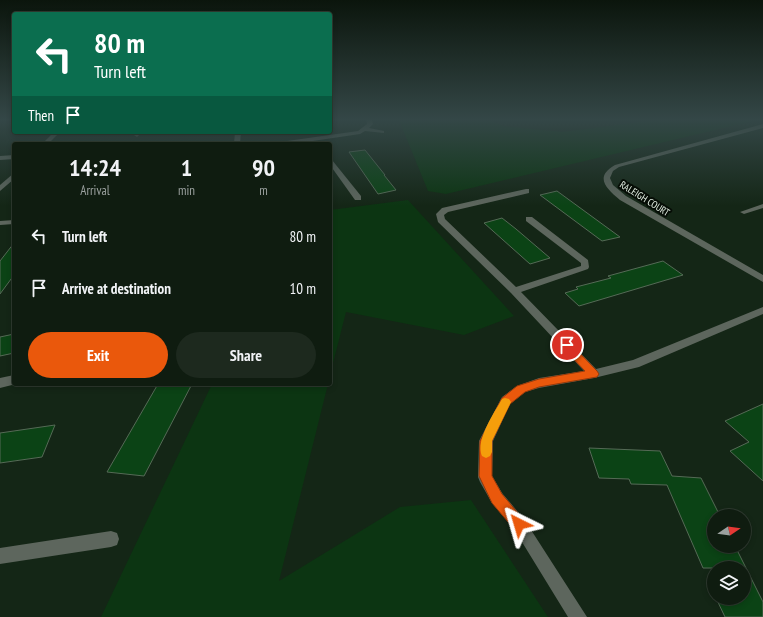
<!DOCTYPE html>
<html lang="en">
<head>
<meta charset="utf-8">
<style>
	body { margin:0; font-family:"PT Sans Narrow",sans-serif; background:#1d291e; color:#f1f3f6; height:100vh; display:flex; flex-direction:column; font-size:15px; white-space:nowrap }
	* { box-sizing:border-box; margin:0 }
	p { font-size:13px; color:#9ba19f }
	.icon { flex:none; width:22px; height:22px; fill:none; stroke:currentColor; stroke-width:2; stroke-linecap:round; stroke-linejoin:round }
	.map { position:relative; flex:1; overflow:hidden }
	.panel { position:absolute; left:12px; top:142px; width:320px; height:244px; display:flex; flex-direction:column; background:#0f1c10; border-radius:4px; box-shadow:0 2px 6px #0003,0 0 0 1px #2f3a30 }
	.panel>* { flex:none }
	.banner { position:absolute; left:12px; top:12px; width:320px; height:122px; border-radius:4px; box-shadow:0 2px 6px #0003,0 0 0 1px #2f3a30; background:#0b6e4f; color:#fff; overflow:hidden }
	.needle { width:26px; rotate:77deg }
	.fabs { position:absolute; left:707px; top:509px; display:grid; gap:8px }
	.fabs a { display:grid; place-items:center; width:44px; height:44px; border-radius:50%; background:#0f1c10; box-shadow:0 2px 6px #0003,0 0 0 1px #2f3a30; font-size:20px }
	.pin { position:absolute; display:grid; place-items:center; width:34px; height:34px; color:#fff; margin:-17px; border:2px solid #fff; border-radius:50%; box-shadow:0 1px 4px #0007 }
	.me { position:absolute; width:44px; margin:-22px; rotate:320deg; stroke-linejoin:round; filter:drop-shadow(0 0 3px #0008) }
	.turn { display:flex; align-items:center; gap:14px; height:84px; padding:0 16px; font-size:18px }
	.turn .icon { width:52px; height:52px; stroke-width:2.5 }
	.turn b { display:block; font-size:28px; line-height:34px }
	.then { display:flex; align-items:center; height:38px; padding:0 16px; background:#0003; gap:8px; font-size:15px }
	.eta { display:flex; justify-content:space-evenly; align-items:center; height:68px; text-align:center }
	.eta b { font-size:24px; font-weight:600; line-height:28px }
	.action { display:flex; gap:8px; margin-top:auto; padding:8px 16px }
	.action a { flex:1; height:46px; border-radius:24px; background:#ea580c; color:#fff; font-size:16px; font-weight:600; line-height:46px; text-align:center }
	.action a+a { background:#1d291e; color:#f1f3f6 }
	ul { padding:0; list-style:none }
	li { display:flex; align-items:center; gap:12px; height:52px; padding:0 16px }
	li div { flex:1 }
	li b { display:block; font-size:15px }
	li em { font-style:normal }
	.map>svg:first-child { display:block }
</style>
</head>
<body>
<div class="map">
<svg width="763" height="617" viewBox="0 0 763 617">
	<rect width="100%" height="100%" fill="#142616"/>
	<g fill="#0c3512">
		<polygon points="399,120 490,120 503,126 562,132 656,120 757,120 446,194 428,191"/>
		<polygon points="408,200 514,316 464,335 346,312 330,375 330,210"/>
		<polygon points="212,384 328,384 279,581 400,507 471,500 548,617 101,617"/>
	</g>
	<g fill="#0b4315" stroke="#556a56">
		<polygon points="365,150 385,175 384,175 396,190 378,194 349,152"/>
		<polygon points="557,191 620,237 602,241 540,195"/>
		<polygon points="502,218 516,229 550,258 530,264 484,223"/>
		<polygon points="14,243 14,275 0,294 0,261"/>
		<polygon points="663,261 683,275 579,306 565,293 578,289 576,287 611,278 608,276"/>
		<polygon points="14,334 14,353 0,356 0,337"/>
		<polygon points="158,384 192,384 144,476 107,472"/>
		<polygon points="763,404 763,481 730,451 749,442 725,421"/>
		<polygon points="55,425 42,457 0,463 0,433"/>
		<polygon points="589,448 660,451 672,476 701,478 720,516 714,516 714,546 735,546 763,602 763,617 725,617 716,598 744,598 744,568 703,568 667,485 631,484 629,479 599,478"/>
	</g>
	<g fill="none" stroke-linecap="round" stroke-linejoin="round">
		<g fill="#5d665d" fill-rule="evenodd">
			<polygon points="366,120 372,120 373,124 369,128 384,131 384,133 365,131 360,134 292,144 277,144 280,142 358,131 367,124"/>
			<path d="M 763,124 L 763,128 L 619,167 L 613,171 L 610,178 L 613,185 L 626,196 L 763,275 L 763,282 L 620,200 C 606,188 594,177 615,165 Z"/>
			<polygon points="54,132 60,132 48,144 42,144"/>
			<polygon points="136,132 142,132 137,137 134,135"/>
			<polygon points="235,132 241,132 240,144 234,144"/>
			<polygon points="14,155 14,159 0,160 0,156"/>
			<polygon points="330,159 332,160 361,196 361,200 355,200 330,165"/>
			<polygon points="14,173 14,179 0,191 0,185"/>
			<polygon points="526,189 529,189 529,193 448,212 444,215 445,219 516,287 581,266 581,263 526,221 526,217 532,217 588,260 589,267 588,269 521,292 596,369 633,360 763,307 763,314 639,367 594,378 539,388 525,392 510,404 493,441 492,476 502,493 524,519 587,617 568,617 514,529 492,503 480,482 478,477 479,441 502,397 517,386 539,378 584,371 511,293 438,222 436,214 442,208"/>
			<polygon points="763,204 763,208 744,214 740,212"/>
			<polygon points="14,220 14,224 0,225 0,221"/>
			<polygon points="14,375 14,384 16,384 0,388 0,378"/>
			<polygon points="111,531 117,533 119,539 117,545 111,547 0,564 0,548"/>
		</g>
	</g>
	<linearGradient id="sky" x2="0" y2="1"><stop stop-color="#0b150c"/><stop offset="0.58" stop-color="#344747"/><stop offset="1" stop-color="#344747" stop-opacity="0"/></linearGradient>
	<rect width="763" height="206" fill="url(#sky)"/>
	<polygon fill="#ea580c" stroke="#983908" points="567,342 570,343 597,371 599,374 597,377 539,387 525,392 510,404 492,441 492,476 502,494 523,519 526,524 523,529 519,531 514,529 492,503 479,476 480,441 502,398 517,386 539,379 585,371 563,348 562,345 563,343"/>
	<path fill="#f59e0b" d="M 505,398 L 509,399 L 511,402 L 492,441 L 492,452 L 490,456 L 486,458 L 482,456 C 475,441 494,413 502,399 Z"/>
	<g text-anchor="middle" stroke-width="4" stroke-linejoin="round" paint-order="stroke">
		<g font-size="10" fill="#e7f3e7" stroke="#060d06">
			<text transform="translate(645 198) rotate(32)" y="4">RALEIGH COURT</text>
		</g>
	</g>
</svg>
<div class="fabs">
<a><svg class="needle" viewBox="-14 -14 28 28"><path d="M0-13l5 13h-10z" fill="#e53935"/><path d="M0 13l5-13h-10z" fill="#9ba19f"/></svg></a>
<a><svg class="icon" aria-label="layers" viewBox="0 0 24 24"><path d="M12 4l9 5-9 5-9-5zM3 14l9 5 9-5"/></svg></a>
</div>
<div class="pin" style="left:567px;top:345px;background:#d93025"><svg class="icon" aria-label="arrive" viewBox="0 0 24 24"><path d="M6 21V4h12l-3 4 3 4H6"/></svg></div>
<svg class="me" style="left:519px;top:524px" viewBox="-20 -20 40 40"><path d="M0-17L14 15 0 8-14 15z" fill="#ea580c" stroke="#fff" stroke-width="4"/></svg>
<div class="banner">
<div class="turn"><svg class="icon" aria-label="left" viewBox="0 0 24 24"><path d="M17 20v-9H6M10 6l-5 5 5 5"/></svg><div><b>80 m</b>Turn left</div></div>
<div class="then">Then<svg class="icon" aria-label="arrive" viewBox="0 0 24 24"><path d="M6 21V4h12l-3 4 3 4H6"/></svg></div>
</div>
<section class="panel">
<div class="eta">
<div><b>14:24</b><p>Arrival</p></div>
<div><b>1</b><p>min</p></div>
<div><b>90</b><p>m</p></div>
</div>
<ul>
<li><svg class="icon" aria-label="left" viewBox="0 0 24 24"><path d="M17 20v-9H6M10 6l-5 5 5 5"/></svg><div><b>Turn left</b></div><em>80 m</em></li>
<li><svg class="icon" aria-label="arrive" viewBox="0 0 24 24"><path d="M6 21V4h12l-3 4 3 4H6"/></svg><div><b>Arrive at destination</b></div><em>10 m</em></li>
</ul>
<div class="action"><a>Exit</a><a>Share</a></div>
</section>
</div>
</body>
</html>
